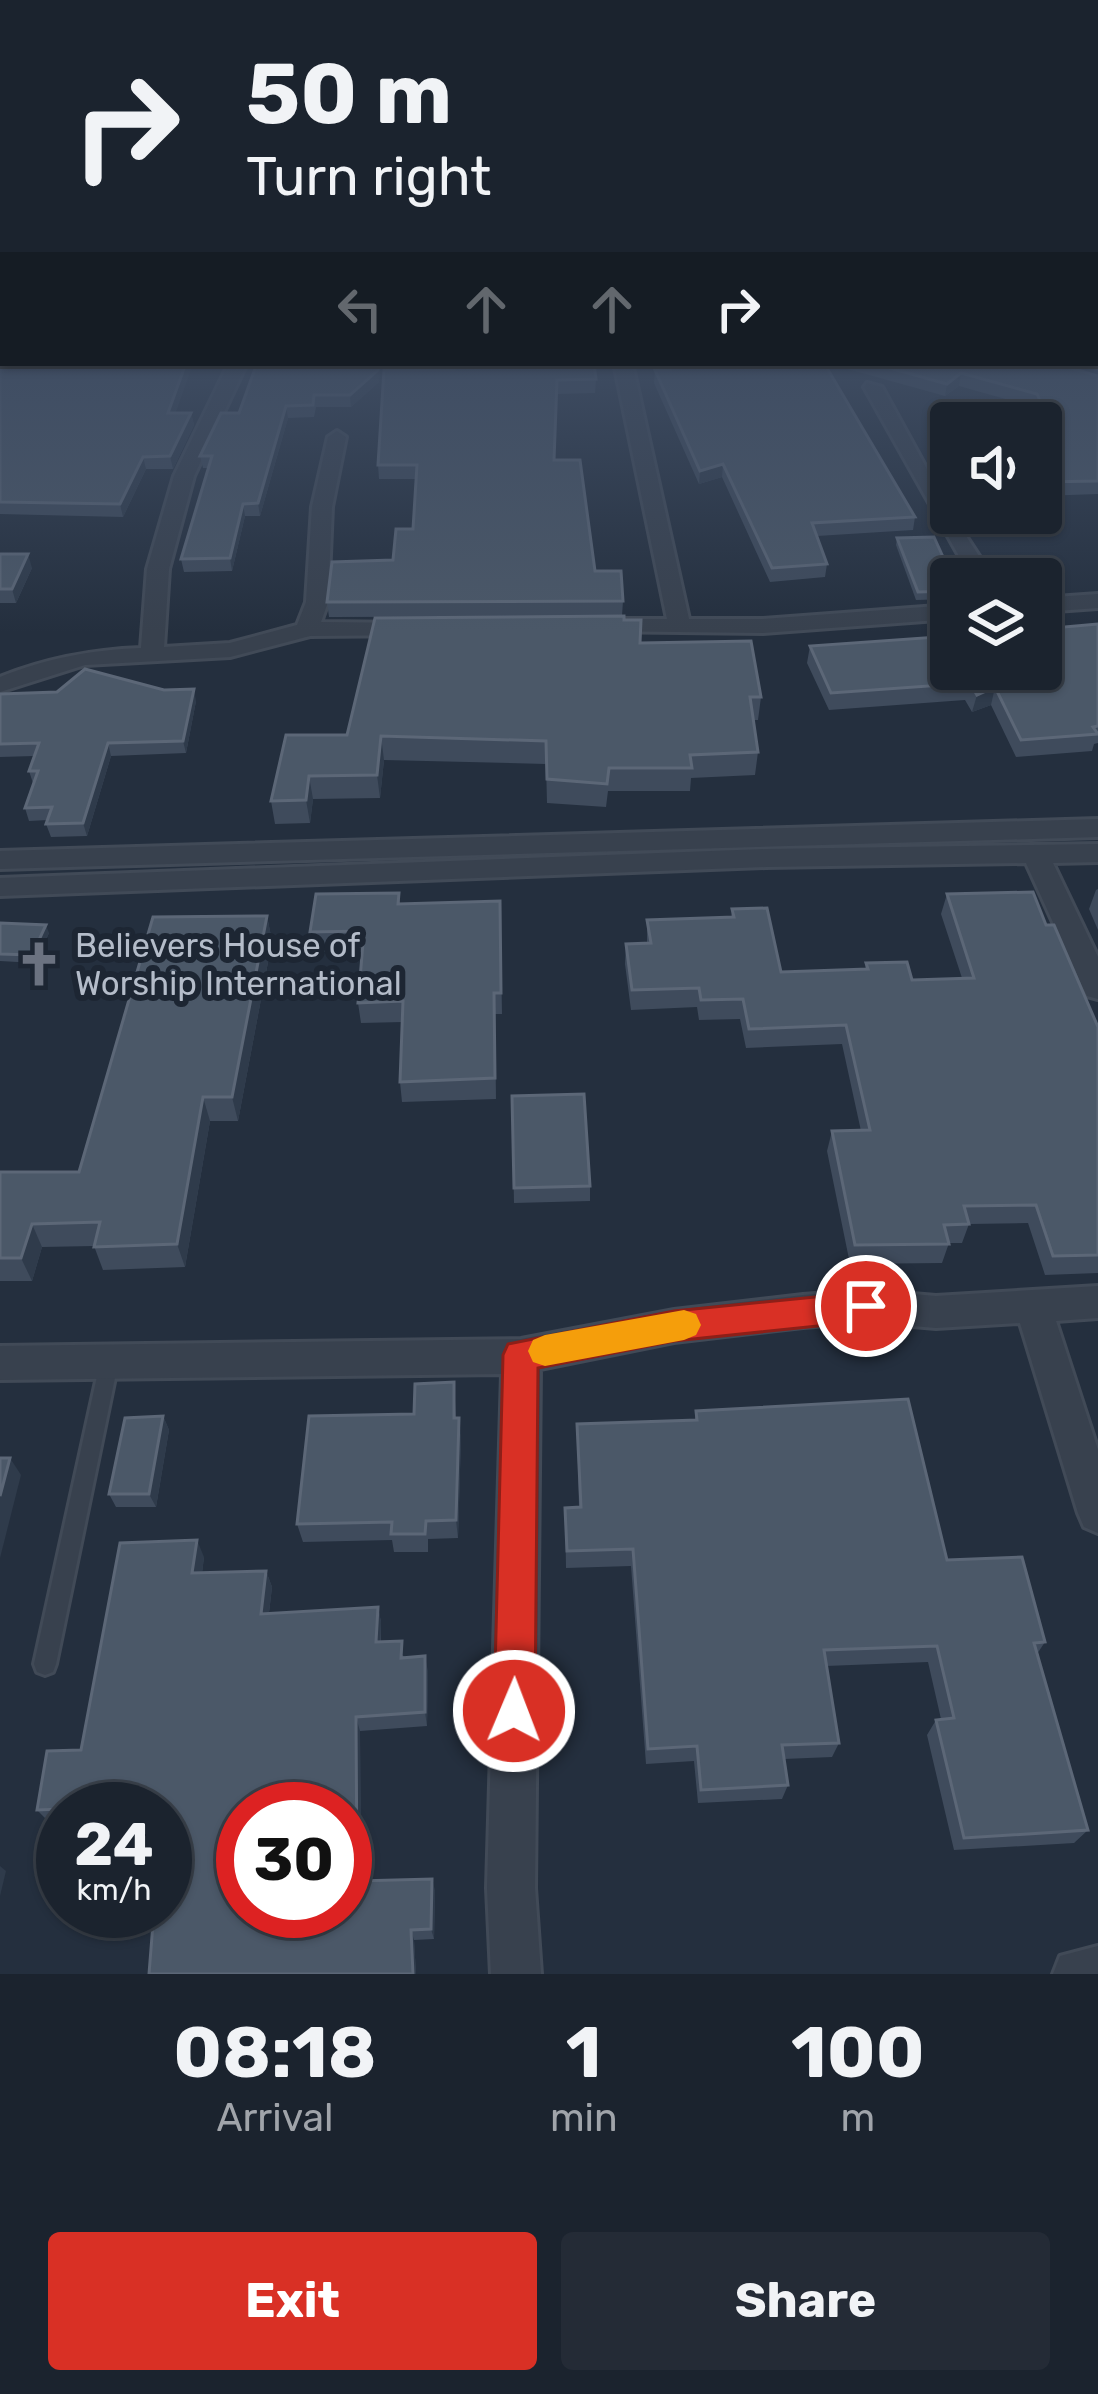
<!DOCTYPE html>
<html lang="en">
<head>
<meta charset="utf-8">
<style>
	body { margin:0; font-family:Rubik,sans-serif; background:#242b36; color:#f1f3f6; height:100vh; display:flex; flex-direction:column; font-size:45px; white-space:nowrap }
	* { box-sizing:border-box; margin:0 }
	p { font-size:39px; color:#a0a4aa }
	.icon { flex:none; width:66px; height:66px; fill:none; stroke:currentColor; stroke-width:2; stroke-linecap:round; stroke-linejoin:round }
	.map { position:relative; height:1974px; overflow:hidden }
	.drawer { display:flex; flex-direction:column; background:#1b232e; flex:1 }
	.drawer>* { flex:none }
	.top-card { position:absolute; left:0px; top:0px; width:1098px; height:366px; box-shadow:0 3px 9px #0004,0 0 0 3px #39404a; background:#1b232e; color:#f1f3f6; overflow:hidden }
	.tools { position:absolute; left:930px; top:402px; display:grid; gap:24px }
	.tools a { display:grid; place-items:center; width:132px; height:132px; border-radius:12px; background:#1b232e; box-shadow:0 3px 9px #0004,0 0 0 3px #39404a; font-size:60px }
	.speed { position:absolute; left:36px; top:1782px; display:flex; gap:24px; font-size:60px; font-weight:700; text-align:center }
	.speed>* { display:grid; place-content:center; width:156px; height:156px; border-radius:50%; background:#1b232e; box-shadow:0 3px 9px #0004,0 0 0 3px #39404a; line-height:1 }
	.speed small { font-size:30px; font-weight:400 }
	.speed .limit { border:18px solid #d22; background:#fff; color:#111 }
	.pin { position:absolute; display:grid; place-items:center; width:102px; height:102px; color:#fff; margin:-51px; border:6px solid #fff; border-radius:50%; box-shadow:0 3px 12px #0007 }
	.me { position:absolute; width:132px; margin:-66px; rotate:1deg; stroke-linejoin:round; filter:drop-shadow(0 0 9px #0008) }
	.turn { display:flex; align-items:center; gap:42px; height:252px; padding:0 48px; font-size:54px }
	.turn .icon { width:156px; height:156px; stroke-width:2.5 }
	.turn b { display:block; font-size:84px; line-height:102px }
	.lanes { display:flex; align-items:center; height:114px; padding:0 48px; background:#0003; justify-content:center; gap:60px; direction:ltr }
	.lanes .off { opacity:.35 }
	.eta { display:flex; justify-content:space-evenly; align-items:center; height:204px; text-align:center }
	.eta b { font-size:72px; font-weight:700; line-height:84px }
	.action { display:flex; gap:24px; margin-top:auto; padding:24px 48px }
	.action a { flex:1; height:138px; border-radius:12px; background:#d93025; color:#fff; font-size:48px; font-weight:700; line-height:138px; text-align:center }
	.action a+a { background:#242b36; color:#f1f3f6 }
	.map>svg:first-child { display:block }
</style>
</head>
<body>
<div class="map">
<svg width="1098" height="1974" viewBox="0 0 1098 1974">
	<rect width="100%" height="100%" fill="#242f3e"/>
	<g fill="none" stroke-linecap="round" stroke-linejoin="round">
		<g stroke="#414a57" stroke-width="6">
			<polygon id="service" points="109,1354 116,1357 118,1363 56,1664 53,1672 45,1675 37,1672 34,1664 100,1363 102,1357"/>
		</g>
		<g stroke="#414a57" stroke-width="6">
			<g id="minor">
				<path d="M 229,363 L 247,363 L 194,476 L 169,569 L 164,647 L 230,643 L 297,625 L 306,602 L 312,507 L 328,437 L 337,431 L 346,437 L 332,507 L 328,602 L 321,622 L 412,623 L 423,630 L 420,635 L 310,636 L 230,657 L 85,665 L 0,692 L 0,677 C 47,658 91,650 141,648 L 147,569 L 174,476 Z"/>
				<polygon points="614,363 632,363 689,619 763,619 951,605 951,619 763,633 596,631 596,621 604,619 667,619"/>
				<polygon points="867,383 882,387 951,513 994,579 972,579 864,387"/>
				<polygon points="1098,594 1098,608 1041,612 1041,598"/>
				<polygon points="1098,819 1098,837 0,869 0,851"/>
				<polygon points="1098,844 1098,862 1053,863 1098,957 1098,999 1087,996 1083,988 1026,863 766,867 0,896 0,878 766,849"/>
				<polygon points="1098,1286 1098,1318 1056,1321 1098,1450 1098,1533 1084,1527 1078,1513 1020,1323 936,1328 866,1322 803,1327 674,1342 540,1369 535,1888 541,1974 491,1974 487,1888 502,1374 0,1380 0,1346 521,1339 674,1310 803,1295 866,1290 936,1296"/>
				<polygon points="1098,1946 1098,1974 1053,1974 1060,1956"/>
			</g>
		</g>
		<use href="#service" fill="#38414e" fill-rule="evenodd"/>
		<use href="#minor" fill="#38414e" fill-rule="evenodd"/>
	</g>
	<g fill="#3f4b5c">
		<polygon points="0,355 3,363 193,363 175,413 191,413 194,425 173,469 146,469 123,517 0,514"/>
		<polygon points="1095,355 1098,355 1098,370 1069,363 1095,363"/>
		<polygon points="257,363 379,382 351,407 316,407 314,417 288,418 260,516 245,516 232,571 184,572 181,559 208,468 203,468 200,456 239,413"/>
		<polygon points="666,363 824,363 915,517 913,530 817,536 827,564 825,577 770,582 722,477 699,484 654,383 655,370 667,370"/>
		<polygon points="826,363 1054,363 1098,376 1098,494 1041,496 1041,452 1053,452 1034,407 959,386 945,396"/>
		<polygon points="384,370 596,379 595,393 557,394 554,460 595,571 623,601 622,616 329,617 327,602 393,560 413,529 416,479 379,479 378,465"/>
		<polygon points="897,538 951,579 951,599 916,600 896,545"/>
		<polygon points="0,554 32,568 16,603 0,603"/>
		<polygon points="624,620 640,643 761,697 758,720 753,720 758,752 755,775 691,778 690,791 608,791 606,807 547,803 546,764 384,760 380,798 313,799 310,823 275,824 271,801 347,735"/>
		<polygon points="1098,624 1098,743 1094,744 1092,751 1016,757 991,705 972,712 965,700 829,710 807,663 810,646"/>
		<polygon points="0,694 196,701 186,753 111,756 87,836 51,837 46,824 48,820 29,821 25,808 33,783 29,771 34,756 0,757"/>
		<polygon points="1098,889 1098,930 1089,909 1096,890"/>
		<polygon points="399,893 400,904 500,901 502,1014 495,1014 496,1099 402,1102 400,1082 403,1022 361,1023 358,1003 362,952 314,952 310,932"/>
		<polygon points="947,894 1046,925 1098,1027 1098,1273 1045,1275 1028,1223 969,1224 962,1243 949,1243 942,1263 850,1264 827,1151 832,1131 861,1131 842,1044 746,1048 740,1019 699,1020 697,1007 631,1010 625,964 626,944 647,943 647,920 731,918 732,909 781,972 865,970 866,963 912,980 962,978 941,914"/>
		<polygon points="267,916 272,941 238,1121 210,1121 185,1267 103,1270 94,1246 42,1247 32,1281 0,1281 0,1172 79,1172"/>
		<polygon points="0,923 49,933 35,963 0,961"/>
		<polygon points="512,1096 590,1186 590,1201 514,1203"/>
		<polygon points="454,1382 456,1418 461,1437 458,1538 428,1539 428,1552 394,1552 392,1540 303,1542 297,1524 414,1414"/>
		<polygon points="696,1411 947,1560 1045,1642 1037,1654 1088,1830 1074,1843 954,1850 927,1735 936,1720 941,1719 928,1662 826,1666 839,1743 832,1757 784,1759 788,1785 782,1799 698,1803 694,1761 646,1764 631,1566 566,1568 565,1508 579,1508 577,1424 695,1420"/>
		<polygon points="163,1416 169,1430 156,1507 116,1507 109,1494"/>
		<polygon points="204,1557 202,1573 266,1571 272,1587 269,1613 378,1607 381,1622 381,1642 428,1671 427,1726 360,1731 361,1881 435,1890 434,1939 414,1940 416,1974 149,1974 165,1809 63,1809 63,1822 49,1822 37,1810 81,1750"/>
	</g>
	<g fill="#2f3b4b">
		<polygon points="186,363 193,363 171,426 168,413"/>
		<polygon points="379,363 381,363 379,382 351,407 350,395"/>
		<polygon points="961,373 959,386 945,396 947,384"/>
		<polygon points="286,406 288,418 260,516 258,503"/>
		<polygon points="191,413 194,425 173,469 170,456"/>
		<polygon points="143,457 146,469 123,517 120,504"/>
		<polygon points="723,464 722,477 699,484 700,471"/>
		<polygon points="243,504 245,516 232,571 230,558"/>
		<polygon points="28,554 32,568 16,603 12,589"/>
		<polygon points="995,687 991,705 972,712 977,695"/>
		<polygon points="194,689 196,701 186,753 183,741"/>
		<polygon points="381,736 384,760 380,798 377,775"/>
		<polygon points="108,743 111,756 87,836 83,823"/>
		<polygon points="309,776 313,799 310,823 306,800"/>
		<polygon points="267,916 272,941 238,1121 232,1097"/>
		<polygon points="46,925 49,933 35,963 32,955"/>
		<polygon points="203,1097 210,1121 185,1267 177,1244"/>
		<polygon points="32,1224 42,1247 32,1281 21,1258"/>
		<polygon points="163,1416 169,1430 156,1507 149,1494"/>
		<polygon points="459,1418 461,1437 458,1538 456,1520"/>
		<polygon points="10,1458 21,1475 0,1558 0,1496"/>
		<polygon points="197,1540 204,1557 200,1589 192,1573"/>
		<polygon points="266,1571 272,1587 267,1629 261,1614"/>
		<polygon points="378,1607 381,1622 380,1657 376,1642"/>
		<polygon points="425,1656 428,1671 427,1726 425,1712"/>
		<polygon points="356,1717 360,1731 361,1892 357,1881"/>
		<polygon points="0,1866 6,1871 0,1896"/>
		<polygon points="432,1879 435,1890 434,1939 431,1929"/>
		<polygon points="411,1930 414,1940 416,1974 413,1974"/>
	</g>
	<g fill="#4b5868" stroke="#5c6777" stroke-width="3" fill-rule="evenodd">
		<polygon points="0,355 3,355 3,363 186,363 168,413 191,413 170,456 143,457 120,504 0,502"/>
		<polygon points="257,363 379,363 378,370 350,395 314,395 313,405 286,406 258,503 243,504 230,558 181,559 212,456 200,456 221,413 239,413"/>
		<polygon points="454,363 594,363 596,379 557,380 554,460 580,460 595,571 621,571 623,601 327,602 332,562 393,560 396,529 413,529 417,465 378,465 384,370 454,369"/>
		<polygon points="668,363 824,363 915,517 812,523 827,564 772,568 723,464 700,471 655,370 670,370"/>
		<polygon points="872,363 1054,363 1098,376 1098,481 1041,482 1041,452 1063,451 1037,394 961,373 947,384"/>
		<polygon points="934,537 953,579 951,579 951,591 918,592 897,538"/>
		<polygon points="0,554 28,554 12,589 0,589"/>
		<polygon points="624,616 624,620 641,620 640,643 751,641 761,697 750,697 758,752 690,755 692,768 609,768 607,784 547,779 546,741 381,736 377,775 309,776 306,800 271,801 286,735 347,735 375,618"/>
		<polygon points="1098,624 1098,726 1093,727 1098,734 1021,740 995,687 977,695 970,683 831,693 810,646 951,636 951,669 1041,669 1041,629"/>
		<polygon points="85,669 164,690 194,689 183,741 108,743 83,823 46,824 52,807 25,808 38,771 29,771 39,743 0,744 0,694 57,692"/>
		<polygon points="1033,892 1046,925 1054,925 1098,1027 1098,1255 1053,1256 1036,1205 964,1206 969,1224 944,1225 949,1244 855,1245 832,1131 870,1130 846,1025 749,1029 743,999 701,1000 699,988 632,990 626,944 651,943 647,920 734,917 732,909 767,908 781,972 868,969 866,963 907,962 912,980 974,978 947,894"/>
		<polygon points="399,893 398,904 500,901 501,993 494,993 495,1078 400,1082 403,1001 358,1003 364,931 310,932 316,894"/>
		<polygon points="267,916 232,1097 203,1097 177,1244 94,1247 100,1222 32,1224 21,1258 0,1258 0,1172 79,1172 153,917"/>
		<polygon points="0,923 46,925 32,955 0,954"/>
		<polygon points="584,1094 590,1186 514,1188 512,1096"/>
		<polygon points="454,1382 454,1418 459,1418 456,1520 426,1521 425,1534 391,1534 392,1522 297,1524 309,1416 414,1414 415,1384"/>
		<polygon points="908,1399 947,1560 1022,1557 1045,1642 1034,1643 1088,1830 964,1838 936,1720 954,1718 937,1646 824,1650 839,1743 782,1745 788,1785 701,1790 697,1746 648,1749 633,1549 567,1551 565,1508 581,1507 577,1424 697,1420 696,1411"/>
		<polygon points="163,1416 149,1494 109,1494 125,1418"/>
		<polygon points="0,1458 10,1458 0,1496"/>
		<path d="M 197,1540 L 192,1573 L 266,1571 L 261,1614 L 378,1607 L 376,1642 L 402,1641 L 401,1658 L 425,1656 L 425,1712 L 356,1717 L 357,1881 L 432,1879 L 431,1929 L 411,1930 L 413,1974 L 149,1974 L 154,1911 L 165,1911 L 165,1809 L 114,1809 L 115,1807 L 37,1810 L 47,1751 L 81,1750 L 120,1543 ZM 243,1809 L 345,1809 L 345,1911 L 243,1911 Z"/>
	</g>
	<linearGradient id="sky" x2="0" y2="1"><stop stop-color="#141a22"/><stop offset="0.56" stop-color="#3f4d63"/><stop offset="1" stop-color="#3f4d63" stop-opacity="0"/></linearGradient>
	<rect width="1098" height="632" fill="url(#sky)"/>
	<polygon fill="#d93025" stroke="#8d1f18" stroke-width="3" points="866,1292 878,1296 882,1306 878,1317 866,1321 674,1341 538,1368 535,1711 529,1725 514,1731 500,1725 494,1711 503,1355 508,1344 674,1311"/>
	<polygon fill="#f59e0b" points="684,1310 696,1314 701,1325 696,1335 684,1340 545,1366 533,1362 528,1351 533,1340 545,1335"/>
	<defs>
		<g id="church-bare" transform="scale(3.6)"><path d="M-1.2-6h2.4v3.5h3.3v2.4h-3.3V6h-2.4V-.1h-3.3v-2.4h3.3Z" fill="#6b7280" stroke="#1d2633" stroke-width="2.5" paint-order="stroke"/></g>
	</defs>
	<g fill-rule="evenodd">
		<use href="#church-bare" x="39" y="964"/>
	</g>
	<g text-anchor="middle" stroke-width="12" stroke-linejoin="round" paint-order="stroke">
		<g font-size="33" fill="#b4bcc9" stroke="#1d2633" text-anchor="start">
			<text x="75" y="957">Believers House of<tspan x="75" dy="38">Worship International</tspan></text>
		</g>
	</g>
</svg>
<div class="tools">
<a><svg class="icon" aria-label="sound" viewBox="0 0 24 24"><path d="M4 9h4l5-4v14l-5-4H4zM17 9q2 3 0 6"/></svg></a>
<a><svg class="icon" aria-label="layers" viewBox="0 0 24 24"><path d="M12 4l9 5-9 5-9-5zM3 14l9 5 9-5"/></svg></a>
</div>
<div class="speed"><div>24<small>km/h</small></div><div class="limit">30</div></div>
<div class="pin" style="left:866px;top:1306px;background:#d93025"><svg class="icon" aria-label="arrive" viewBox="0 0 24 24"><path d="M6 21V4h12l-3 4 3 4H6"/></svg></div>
<svg class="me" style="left:514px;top:1711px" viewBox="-20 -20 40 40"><circle r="17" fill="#d93025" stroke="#fff" stroke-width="3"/><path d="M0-11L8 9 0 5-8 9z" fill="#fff"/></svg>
<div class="top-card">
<div class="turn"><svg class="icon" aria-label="right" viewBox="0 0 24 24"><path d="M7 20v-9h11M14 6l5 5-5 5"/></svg><div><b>50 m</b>Turn right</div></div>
<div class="lanes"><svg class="icon off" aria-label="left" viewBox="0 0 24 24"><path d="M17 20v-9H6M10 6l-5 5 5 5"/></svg><svg class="icon off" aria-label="ahead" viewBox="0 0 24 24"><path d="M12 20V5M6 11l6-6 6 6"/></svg><svg class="icon off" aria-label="ahead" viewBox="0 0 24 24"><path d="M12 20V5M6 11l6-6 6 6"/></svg><svg class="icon" aria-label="right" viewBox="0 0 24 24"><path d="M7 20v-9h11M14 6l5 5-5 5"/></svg></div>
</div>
</div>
<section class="drawer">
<div class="eta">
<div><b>08:18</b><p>Arrival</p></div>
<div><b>1</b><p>min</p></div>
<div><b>100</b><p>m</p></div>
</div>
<div class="action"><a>Exit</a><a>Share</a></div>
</section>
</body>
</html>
